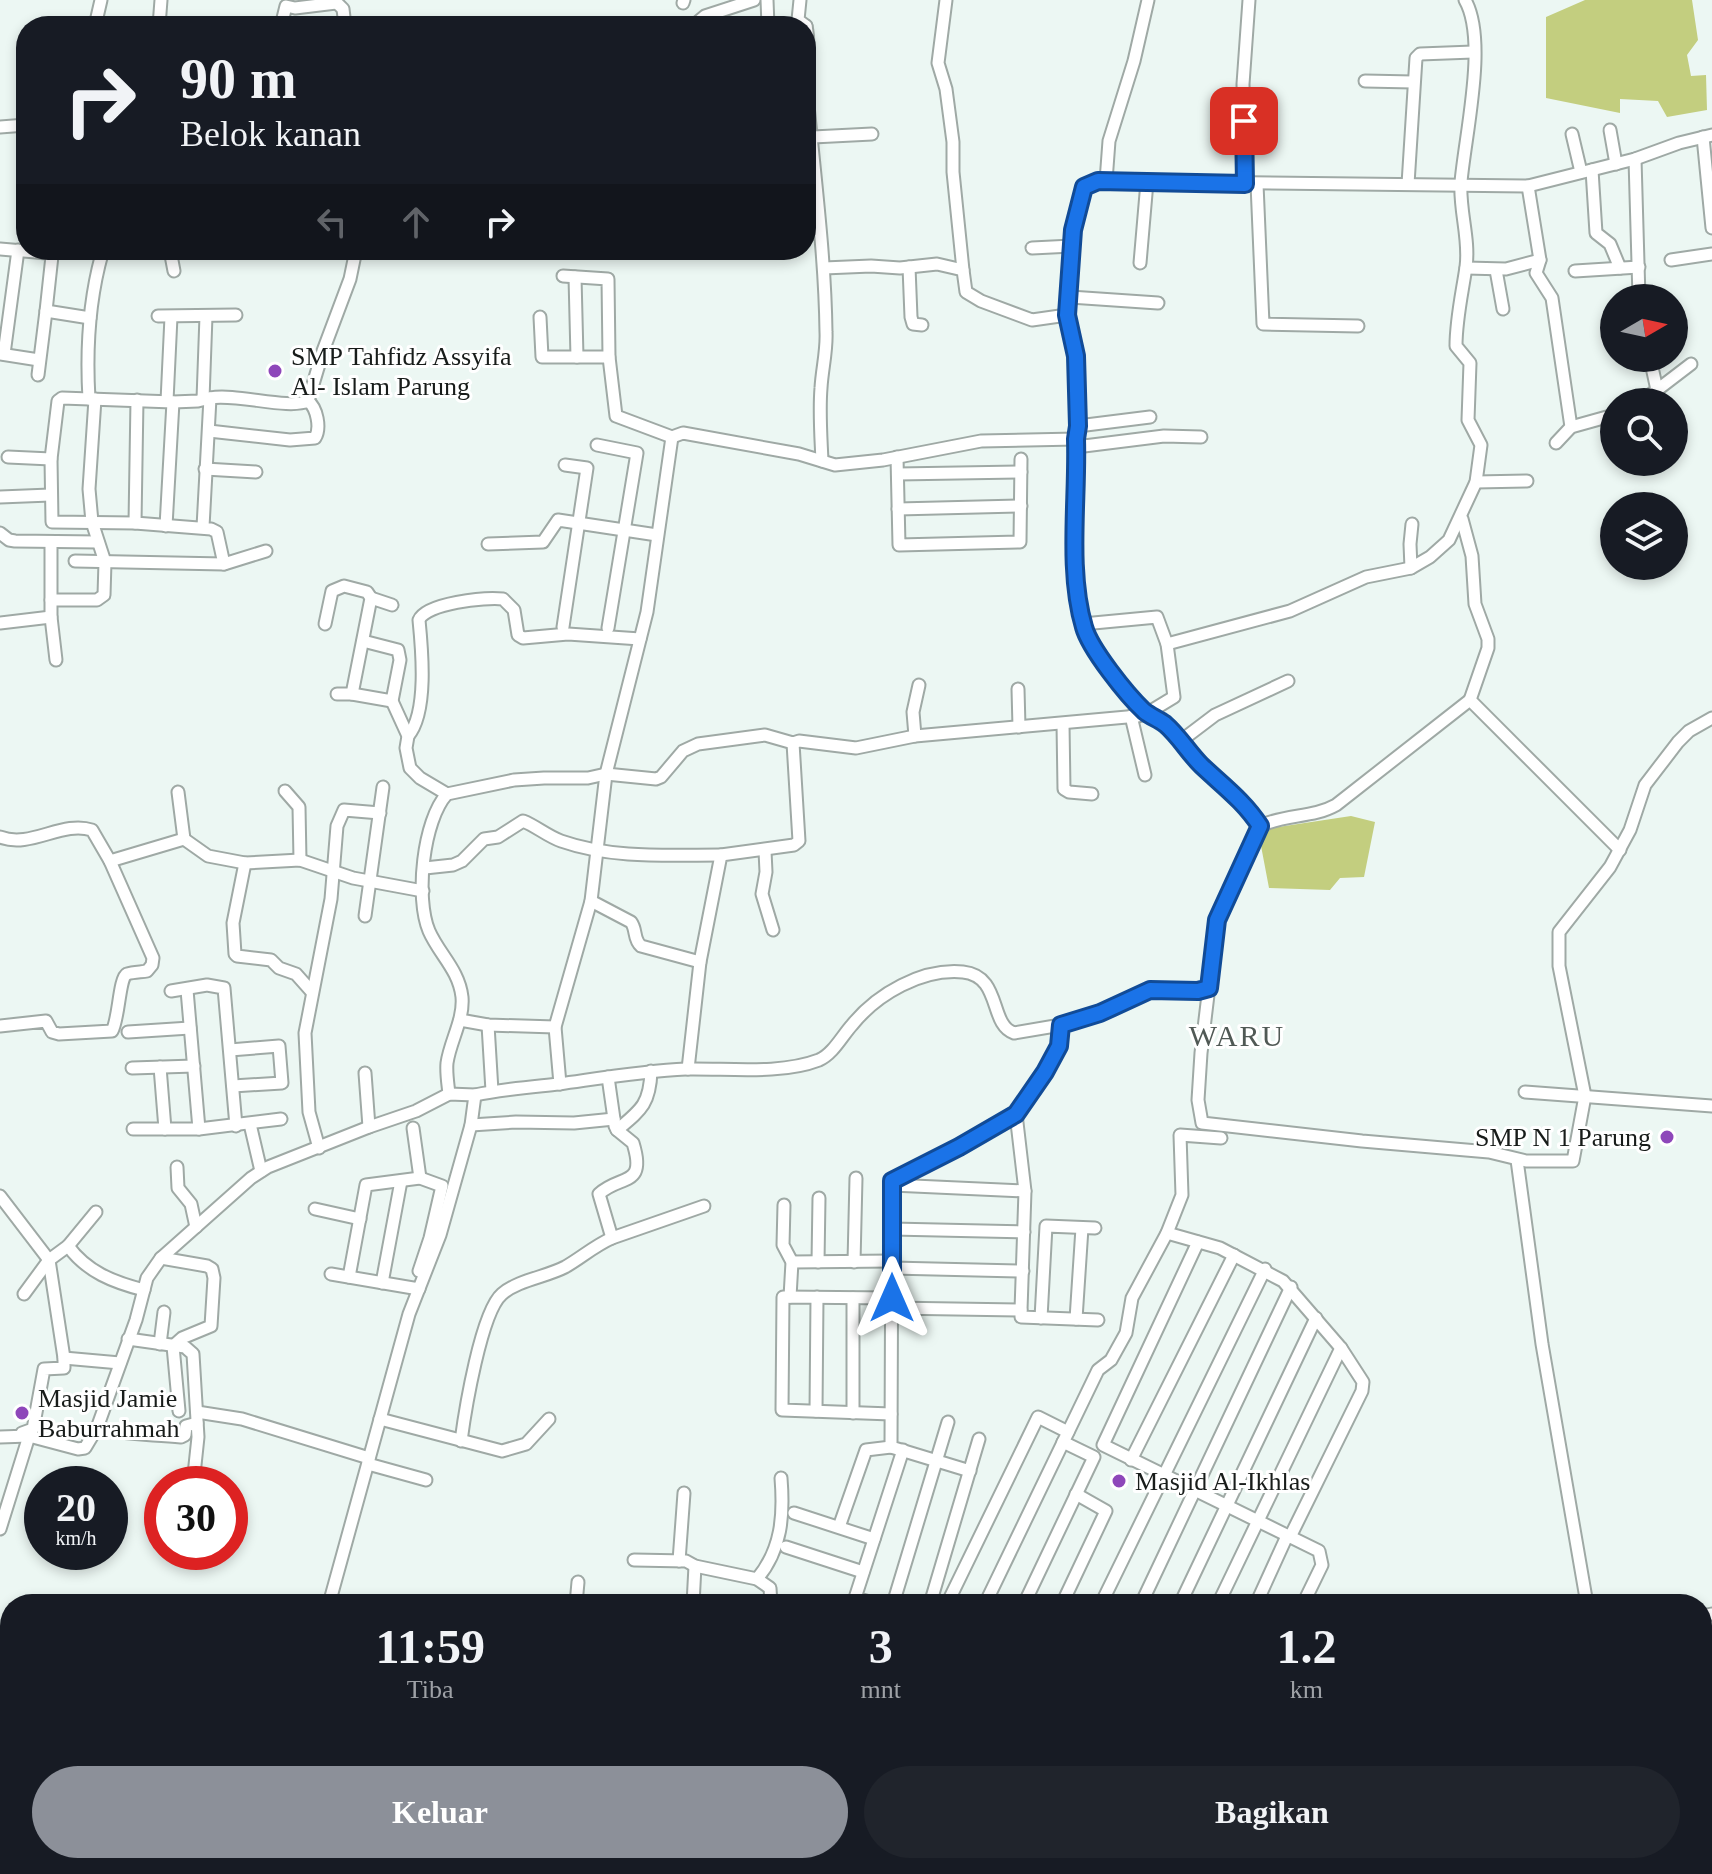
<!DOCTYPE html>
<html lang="id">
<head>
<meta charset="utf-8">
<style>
	body { margin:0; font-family:Georgia,serif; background:#20242c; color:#f1f3f6; height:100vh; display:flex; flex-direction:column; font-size:30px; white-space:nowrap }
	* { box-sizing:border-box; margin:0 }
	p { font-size:26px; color:#9ea1a6 }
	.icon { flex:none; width:44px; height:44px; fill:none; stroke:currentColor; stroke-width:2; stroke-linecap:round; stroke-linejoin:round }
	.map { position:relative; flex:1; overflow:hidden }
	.details { position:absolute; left:0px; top:1594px; width:1712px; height:280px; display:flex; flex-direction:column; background:#171b24; border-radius:32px 32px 0 0; box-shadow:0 4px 12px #0003 }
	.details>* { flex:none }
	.guide { position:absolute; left:16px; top:16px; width:800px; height:244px; border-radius:32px; box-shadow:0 4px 12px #0003; background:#171b24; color:#f1f3f6; overflow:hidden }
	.needle { width:52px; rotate:81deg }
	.buttons { position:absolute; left:1600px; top:284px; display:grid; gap:16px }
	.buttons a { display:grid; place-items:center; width:88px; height:88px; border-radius:50%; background:#171b24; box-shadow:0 4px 12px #0003; font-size:40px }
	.speed { position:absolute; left:24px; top:1466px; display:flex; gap:16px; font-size:40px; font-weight:700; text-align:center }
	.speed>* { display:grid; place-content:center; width:104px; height:104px; border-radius:50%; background:#171b24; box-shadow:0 4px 12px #0003; line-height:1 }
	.speed small { font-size:20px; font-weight:400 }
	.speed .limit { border:12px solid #d22; background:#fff; color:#111 }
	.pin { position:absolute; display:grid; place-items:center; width:68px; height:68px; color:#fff; margin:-34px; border-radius:16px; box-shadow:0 4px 12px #0006 }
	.me { position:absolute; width:88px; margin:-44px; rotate:0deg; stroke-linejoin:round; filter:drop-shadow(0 0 6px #0008) }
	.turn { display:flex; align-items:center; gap:28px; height:168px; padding:0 32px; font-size:36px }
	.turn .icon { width:104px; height:104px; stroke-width:2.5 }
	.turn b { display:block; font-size:56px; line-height:68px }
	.lanes { display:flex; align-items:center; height:76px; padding:0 32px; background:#0003; justify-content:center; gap:40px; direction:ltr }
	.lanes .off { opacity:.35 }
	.eta { display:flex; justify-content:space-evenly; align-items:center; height:136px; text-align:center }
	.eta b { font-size:48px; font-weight:700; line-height:56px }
	.cta { display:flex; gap:16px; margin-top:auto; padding:16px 32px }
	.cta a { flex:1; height:92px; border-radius:48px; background:#8c9099; color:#fff; font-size:32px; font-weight:700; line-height:92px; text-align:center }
	.cta a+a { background:#20242c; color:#f1f3f6 }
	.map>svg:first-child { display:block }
</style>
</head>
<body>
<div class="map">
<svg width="1712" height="1874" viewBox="0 0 1712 1874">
	<rect width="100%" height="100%" fill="#ecf7f3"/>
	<g fill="#c3ce7f">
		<polygon points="1585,0 1692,0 1698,40 1687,55 1691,76 1706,75 1707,110 1667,117 1658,101 1620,99 1620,113 1546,98 1546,17"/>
		<polygon points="1351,816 1375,822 1364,877 1340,878 1330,890 1269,888 1258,830"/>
	</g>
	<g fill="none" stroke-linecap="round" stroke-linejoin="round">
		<g stroke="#9fa9a5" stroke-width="15">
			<g id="minor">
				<polyline points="334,0 343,9 345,26"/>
				<polyline points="767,0 768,26"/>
				<polyline points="800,0 798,20 806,26"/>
				<polyline points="946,0 938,63 946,89 953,142 953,172 963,270"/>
				<polyline points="683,3 684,0"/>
				<polyline points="95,26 101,0"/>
				<polyline points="159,26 161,0"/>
				<polyline points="281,26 286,6 295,8 336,3"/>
				<polyline points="693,26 705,16 754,0"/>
				<path d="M 806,26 C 811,47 805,72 807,94 C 814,173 825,253 826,332 C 827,351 822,369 821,388 C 819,412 821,437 822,461"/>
				<polyline points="1365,81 1413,82"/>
				<polyline points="0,127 26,125"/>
				<polyline points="1610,130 1616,164"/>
				<polyline points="1572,134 1581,172"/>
				<polyline points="813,137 872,134"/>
				<polyline points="1703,137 1712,228"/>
				<polyline points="1635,159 1639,298"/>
				<polyline points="1592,170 1596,233 1610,244 1620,268"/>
				<polyline points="1106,181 1109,141 1134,61 1148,0"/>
				<polyline points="1245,184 1243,84 1249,0"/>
				<polyline points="1257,184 1263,324 1358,326"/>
				<polyline points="1408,184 1416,58 1420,54 1473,52"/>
				<polyline points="1528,186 1540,260 1536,273 1552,298 1571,427"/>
				<polyline points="1032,248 1072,246"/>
				<polyline points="0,249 47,253 52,256 46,311"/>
				<polyline points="170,250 174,271"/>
				<polyline points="1671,260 1712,254"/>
				<polyline points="1140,263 1147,182"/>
				<polyline points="909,267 911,317 913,324 922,325"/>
				<polyline points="824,268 871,266 900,268 937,264 963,270 966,292 981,301 1032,320 1067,315"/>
				<polyline points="1466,268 1506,269 1540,260"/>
				<polyline points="1496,270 1503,309"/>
				<polyline points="1575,271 1639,267"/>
				<polyline points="563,276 608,279 609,357 616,416 672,437 683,433 799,454 835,465 883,460 981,441 1076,439"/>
				<polyline points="575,277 577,357"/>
				<polyline points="1070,297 1158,303"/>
				<polyline points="158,316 236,315"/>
				<polyline points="540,317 542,357 609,357"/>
				<polyline points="0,354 39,360"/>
				<polyline points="4,354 18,250"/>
				<polyline points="1650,358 1657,390 1691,364"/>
				<polyline points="38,375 46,311 90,318"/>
				<path d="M 210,398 C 237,393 288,410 308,401"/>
				<path d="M 89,399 C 86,349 89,298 103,250"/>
				<polyline points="203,399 206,316"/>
				<polyline points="167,401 171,317"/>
				<polyline points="308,401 323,351 350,279 356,250"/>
				<polyline points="1640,402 1657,390"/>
				<polyline points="1078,426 1150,417"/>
				<path d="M 209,431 L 290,440 L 315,438 C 321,428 317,408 308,401"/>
				<polyline points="1556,443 1571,427 1614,415"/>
				<polyline points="597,445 637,453 608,628"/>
				<polyline points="1076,447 1164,436 1201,437"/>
				<polyline points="8,457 51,459"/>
				<polyline points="897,457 899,545 1020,542 1021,459"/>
				<polyline points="205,469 256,472"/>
				<polyline points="898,474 1021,472"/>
				<polyline points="1476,482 1527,481"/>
				<polyline points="0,497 50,495"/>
				<polyline points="898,509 1021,506"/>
				<polyline points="1462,519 1472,556 1475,604 1488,639 1488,648 1470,700 1620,850"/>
				<polyline points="135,523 137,400"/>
				<polyline points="166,526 173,402"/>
				<polyline points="203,527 210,398 198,401 173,402 62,398 58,401 51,459 52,522 135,523 211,529 217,532 224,564"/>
				<polyline points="0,533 9,540 15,541 98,542"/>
				<polyline points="51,542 51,617 56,660"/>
				<polyline points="488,544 543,542 558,520 657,535"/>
				<polyline points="75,561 224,564 266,551"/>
				<polyline points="1411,568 1410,544 1412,524"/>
				<polyline points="371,598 392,605"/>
				<polyline points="51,600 97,600 104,595 105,562 92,522 89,489 95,399"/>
				<polyline points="0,623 51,617"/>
				<polyline points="325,624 332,591 344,586 367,592 371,598 352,694 337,694"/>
				<polyline points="563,627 587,468 565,465"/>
				<path d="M 1167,644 L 1290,611 L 1366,577 L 1411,568 L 1430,557 L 1449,540 L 1476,482 L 1481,445 L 1468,420 L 1470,363 L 1456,346 C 1456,319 1462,294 1466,267 C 1470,239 1459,210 1461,182 C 1465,135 1488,40 1465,0"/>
				<polyline points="1018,689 1019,727"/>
				<polyline points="352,694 392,701 400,660 398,650 363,641"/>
				<path d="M 1470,700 L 1336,805 C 1313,818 1285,814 1260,826 L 1217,920 L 1201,1053 L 1198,1100 L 1202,1123 L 1362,1141 L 1489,1152 L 1526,1161 L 1573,1161 L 1585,1096 L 1559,966 L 1559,932 L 1610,867 L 1630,830 L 1645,785 L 1678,742 L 1689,731 L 1712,718"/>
				<polyline points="392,701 408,736 406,748 410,768 420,778 447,794"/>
				<polyline points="1131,716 1145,775"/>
				<polyline points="1063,724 1064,789 1069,792 1092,794"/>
				<path d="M 408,736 C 428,713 422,650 419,620 C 426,603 485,597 503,599 L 514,610 L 518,635 L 523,638 L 568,634 L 640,639"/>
				<polyline points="915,736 913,712 919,685"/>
				<polyline points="1182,740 1215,715 1288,681"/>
				<polyline points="285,791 299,807 300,860"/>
				<polyline points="178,792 184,839 208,856 245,863 300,860 353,878 423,891"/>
				<path d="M 1260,826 C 1244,801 1222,785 1201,765 C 1188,752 1179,736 1164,724 C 1158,719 1150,717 1144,711 C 1127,695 1090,649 1084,627 C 1067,568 1078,499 1076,439 L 1078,426 L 1076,356 L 1067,315 L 1073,230 L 1084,187 L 1089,183 L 1106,181 L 1528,186 L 1635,159 L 1679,143 L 1712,135"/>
				<path d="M 0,837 C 31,849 62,820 92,830 L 110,861 L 153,958 L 152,965 L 147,971 C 142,972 133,972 127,974 C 119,978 119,1019 112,1031 L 59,1034 L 52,1032 L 46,1021 L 0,1026"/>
				<polyline points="765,851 766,872 762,894 773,930"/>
				<polyline points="110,861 184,839"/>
				<polyline points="245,863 233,923 235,954 237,956 271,960 279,968 296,974 312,992"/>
				<path d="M 425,868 L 453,865 L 462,861 L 484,839 L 498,837 L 523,821 C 536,826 547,836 561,841 C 612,859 669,855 721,855"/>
				<path d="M 591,901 L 631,922 C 637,930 633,939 641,946 L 700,962"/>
				<polyline points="365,916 383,787"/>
				<polyline points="187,990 199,1129"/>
				<polyline points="171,991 207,985 224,988 236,1126"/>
				<polyline points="460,1020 488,1025 555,1027"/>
				<polyline points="488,1025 492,1091"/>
				<polyline points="128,1032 190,1028"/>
				<polyline points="230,1050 279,1046 282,1083 233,1086"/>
				<polyline points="160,1067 165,1129"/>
				<polyline points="132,1068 194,1066"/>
				<polyline points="688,1069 700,962 721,855 794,845 799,841 793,743"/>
				<polyline points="365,1073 369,1127"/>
				<path d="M 608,1077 L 615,1126 L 617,1130 L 633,1143 C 647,1188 620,1174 599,1194 L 612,1238 L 704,1206"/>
				<polyline points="560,1084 555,1027 591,901 606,774 647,612 672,437"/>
				<polyline points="1525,1092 1712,1106"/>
				<path d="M 449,1094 C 448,1084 446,1073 447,1063 C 450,1041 464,1020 462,997 C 459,970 439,954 429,931 C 415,898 423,820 447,794 L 514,780 L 544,778 L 588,778 L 606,774 L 656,779 L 661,777 L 683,751 L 698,744 L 765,735 L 793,743 L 799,741 L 856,748 L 915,736 L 1138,716 L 1146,714 L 1174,697 L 1167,644 L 1157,617 L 1083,624"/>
				<polyline points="250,1124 261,1171"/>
				<polyline points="471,1125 516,1122 574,1123 614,1119"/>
				<polyline points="413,1128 420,1178"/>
				<polyline points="133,1129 199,1129 281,1119"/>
				<path d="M 617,1130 C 641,1110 650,1104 651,1071"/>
				<polyline points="319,1148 309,1112 305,1033 331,899 337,826 344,810 380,813"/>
				<polyline points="1517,1160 1542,1344 1587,1604"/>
				<polyline points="177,1167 178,1188 191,1204 196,1227"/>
				<polyline points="892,1185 1025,1191"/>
				<polyline points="0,1196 49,1260 64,1358 64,1368 44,1369 33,1429 22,1433"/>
				<polyline points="784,1205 783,1245 792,1262 790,1297"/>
				<polyline points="315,1209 360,1219"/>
				<polyline points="892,1229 1024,1232"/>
				<polyline points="1167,1233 1220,1248 1283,1281 1341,1348 1363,1382 1362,1391 1290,1537"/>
				<polyline points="1198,1242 1103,1445 1319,1551 1322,1565 1303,1604"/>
				<polyline points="68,1246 96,1212"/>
				<polyline points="161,1258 207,1266 212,1269 214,1278 211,1326 182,1338 173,1346 179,1411"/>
				<polyline points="792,1262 892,1261"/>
				<polyline points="818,1262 819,1198"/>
				<polyline points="854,1262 856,1178"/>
				<polyline points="892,1268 1023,1271"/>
				<polyline points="331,1274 419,1289"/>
				<polyline points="349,1277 366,1185 420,1178 442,1186 430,1238 419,1271"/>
				<polyline points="382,1283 401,1181"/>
				<path d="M 24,1294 L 49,1260 L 68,1246 C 87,1272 113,1282 144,1290"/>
				<polyline points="892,1308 1021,1310 1025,1191 1016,1114"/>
				<polyline points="1021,1310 1021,1317 1098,1320"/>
				<polyline points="1041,1318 1046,1226 1095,1228"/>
				<polyline points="1076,1319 1082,1228"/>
				<polyline points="128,1339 185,1347 193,1354 198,1437 193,1484"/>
				<polyline points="160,1344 164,1312"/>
				<polyline points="64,1358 120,1363"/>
				<polyline points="816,1411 817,1297"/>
				<polyline points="197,1412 242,1419 369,1458"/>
				<polyline points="853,1413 853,1298"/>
				<polyline points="891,1414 782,1410 783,1297 892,1298"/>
				<polyline points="380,1419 502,1451 526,1444 549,1419"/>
				<path d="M 97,1428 C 125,1435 152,1434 181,1437 L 185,1435 L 186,1426 L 197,1423"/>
				<path d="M 0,1437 L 29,1436 L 78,1449 L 85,1448 L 97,1428 L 136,1320 L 147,1278 L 161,1258 L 251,1178 L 268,1167 L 369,1127 L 416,1111 L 449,1094 L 475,1095 C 503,1089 531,1087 559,1084 C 602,1078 643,1071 686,1069 C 727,1068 780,1075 819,1060 C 833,1054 842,1036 852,1025 C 877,994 922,968 963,972 C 1002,976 989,1025 1014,1033 L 1061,1025 L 1100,1013 L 1150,990 L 1206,990"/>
				<path d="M 461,1441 C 465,1411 481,1312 502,1294 C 518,1280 546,1277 565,1267 C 581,1258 594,1246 612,1238"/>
				<polyline points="1131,1460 1234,1255"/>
				<polyline points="368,1464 426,1480"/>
				<polyline points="970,1471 891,1447 892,1181 959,1147 1016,1114 1045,1072 1059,1046 1061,1025"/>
				<polyline points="794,1513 874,1539"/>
				<polyline points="839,1527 866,1450 891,1447"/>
				<polyline points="0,1529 29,1436"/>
				<polyline points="786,1547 863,1572"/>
				<polyline points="634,1560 686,1561 695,1566 757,1579 770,1588 771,1604"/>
				<polyline points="679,1561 684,1493"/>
				<path d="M 757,1579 C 782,1549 784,1515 781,1478"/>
				<polyline points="329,1604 409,1314 440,1235 471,1125 475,1095"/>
				<polyline points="576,1604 578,1582"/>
				<polyline points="693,1604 695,1566"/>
				<polyline points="877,1604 855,1598 903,1450"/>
				<polyline points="893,1604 948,1422"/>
				<polyline points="930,1604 979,1439"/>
				<polyline points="947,1604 1038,1417 1068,1432"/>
				<polyline points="985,1604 1098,1370 1111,1360 1126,1333 1132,1298 1167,1233 1182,1195 1180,1135 1221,1138"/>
				<polyline points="1024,1604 1094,1457 1063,1442"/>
				<polyline points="1062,1604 1106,1511 1076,1494"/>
				<polyline points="1101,1604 1265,1269"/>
				<polyline points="1141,1604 1291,1287"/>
				<polyline points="1180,1604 1316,1318"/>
				<polyline points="1218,1604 1341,1348"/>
				<polyline points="1256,1604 1287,1536"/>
				<polyline points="1702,1616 1712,1614"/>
				<polyline points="0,1854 10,1853"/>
				<polyline points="25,1864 27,1874"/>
				<polyline points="72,1864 80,1874"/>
				<polyline points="142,1864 143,1874"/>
				<polyline points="485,1864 486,1867 500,1864"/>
				<polyline points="701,1864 703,1874"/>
				<polyline points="740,1864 741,1874"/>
				<polyline points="1574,1864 1591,1874"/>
				<polyline points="193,1874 199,1864"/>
				<polyline points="243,1874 250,1864"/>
				<polyline points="332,1874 333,1869"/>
				<polyline points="634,1874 634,1864"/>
				<polyline points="784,1874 810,1864"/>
				<polyline points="1531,1874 1534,1864"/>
			</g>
		</g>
		<g stroke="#9fa9a5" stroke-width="18">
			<g id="tertiary">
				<polyline points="0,1636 10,1645"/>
				<polyline points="256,1864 265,1874"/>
			</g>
		</g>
		<use href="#minor" stroke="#fff" stroke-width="11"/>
		<use href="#tertiary" stroke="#fff" stroke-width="14"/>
	</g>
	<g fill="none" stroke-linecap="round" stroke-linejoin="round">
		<g stroke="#114b97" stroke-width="20">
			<path id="route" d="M 892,1298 L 892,1181 L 959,1147 L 1016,1114 L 1045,1072 L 1059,1046 L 1061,1025 L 1100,1013 L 1150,990 L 1198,991 L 1209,988 L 1217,920 L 1260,826 C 1244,801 1222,785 1201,765 C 1188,752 1179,736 1165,724 C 1158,719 1150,716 1144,711 C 1127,695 1090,649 1084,627 C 1067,570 1078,498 1076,439 L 1078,426 L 1076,356 L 1067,315 L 1073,230 L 1084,187 L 1098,181 L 1245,184 L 1244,121"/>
		</g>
		<use href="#route" stroke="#1a73e8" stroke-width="14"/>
	</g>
	<g fill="#8e47ba" stroke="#fff" stroke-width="3">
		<circle cx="275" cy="371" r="8"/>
		<circle cx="1667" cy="1137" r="8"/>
		<circle cx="22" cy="1413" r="8"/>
		<circle cx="1119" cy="1481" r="8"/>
	</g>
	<g text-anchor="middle" stroke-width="6" stroke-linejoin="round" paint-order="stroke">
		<g font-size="26" fill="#181c1a" stroke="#fff" text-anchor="start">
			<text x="291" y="365">SMP Tahfidz Assyifa<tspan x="291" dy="30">Al- Islam Parung</tspan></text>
			<text x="1651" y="1146" text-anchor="end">SMP N 1 Parung</text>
			<text x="38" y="1407">Masjid Jamie<tspan x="38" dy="30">Baburrahmah</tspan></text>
			<text x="1135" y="1490">Masjid Al-Ikhlas</text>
		</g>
		<g font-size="30" letter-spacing="2" fill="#505955" stroke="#fff">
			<text x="1237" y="1046">WARU</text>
		</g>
	</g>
</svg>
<div class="buttons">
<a><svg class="needle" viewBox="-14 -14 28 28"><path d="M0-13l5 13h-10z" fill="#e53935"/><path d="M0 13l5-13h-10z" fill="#9ea1a6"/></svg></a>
<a><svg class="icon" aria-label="search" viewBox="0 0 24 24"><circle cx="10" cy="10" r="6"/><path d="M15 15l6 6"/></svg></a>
<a><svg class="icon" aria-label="layers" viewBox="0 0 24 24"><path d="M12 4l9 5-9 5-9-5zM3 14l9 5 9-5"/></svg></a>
</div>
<div class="speed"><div>20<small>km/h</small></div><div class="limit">30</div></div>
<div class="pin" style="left:1244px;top:121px;background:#d93025"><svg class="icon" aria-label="arrive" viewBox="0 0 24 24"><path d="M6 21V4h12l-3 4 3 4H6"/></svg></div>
<svg class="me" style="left:892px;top:1298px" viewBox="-20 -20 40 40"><path d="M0-17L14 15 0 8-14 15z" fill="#1a73e8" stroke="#fff" stroke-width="4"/></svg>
<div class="guide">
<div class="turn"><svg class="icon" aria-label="right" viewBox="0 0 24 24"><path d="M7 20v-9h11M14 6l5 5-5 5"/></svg><div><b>90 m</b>Belok kanan</div></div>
<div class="lanes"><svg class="icon off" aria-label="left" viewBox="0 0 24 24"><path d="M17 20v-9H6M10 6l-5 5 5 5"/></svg><svg class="icon off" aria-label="ahead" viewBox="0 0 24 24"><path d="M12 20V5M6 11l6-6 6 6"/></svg><svg class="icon" aria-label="right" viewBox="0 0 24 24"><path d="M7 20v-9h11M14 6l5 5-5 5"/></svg></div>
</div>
<section class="details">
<div class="eta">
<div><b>11:59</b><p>Tiba</p></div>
<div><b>3</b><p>mnt</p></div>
<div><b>1.2</b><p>km</p></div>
</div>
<div class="cta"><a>Keluar</a><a>Bagikan</a></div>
</section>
</div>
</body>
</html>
